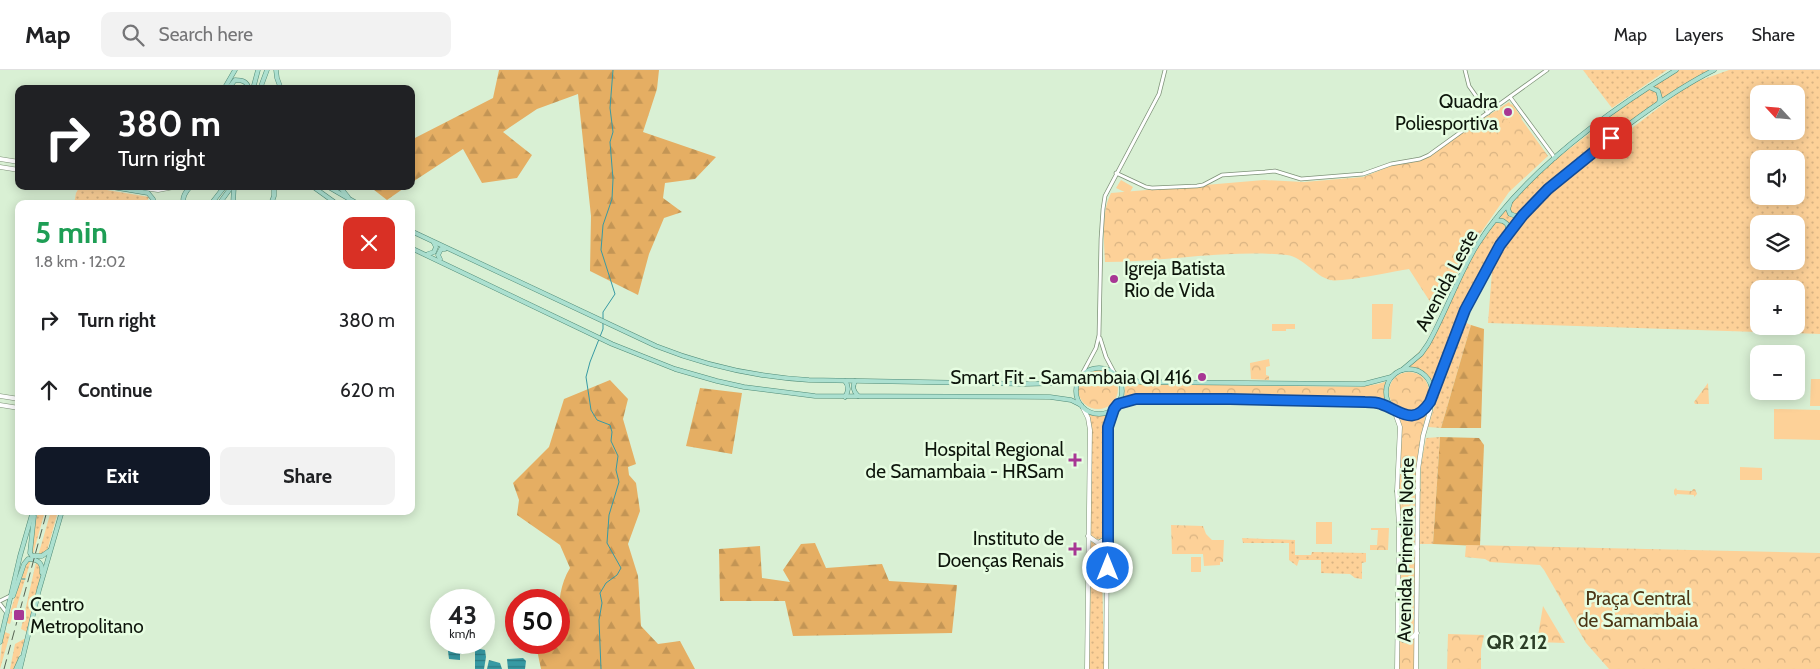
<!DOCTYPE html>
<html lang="en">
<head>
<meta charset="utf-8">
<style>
	body { margin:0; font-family:Cabin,sans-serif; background:#f2f2f2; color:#202124; height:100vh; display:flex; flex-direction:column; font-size:19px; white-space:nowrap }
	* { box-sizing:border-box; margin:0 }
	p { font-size:16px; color:#757577 }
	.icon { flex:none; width:28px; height:28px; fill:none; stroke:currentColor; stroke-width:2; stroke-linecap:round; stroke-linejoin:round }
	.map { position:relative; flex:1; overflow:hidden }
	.panel { position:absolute; left:15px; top:130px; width:400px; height:315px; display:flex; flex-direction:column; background:#fff; border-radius:10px; box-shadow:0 2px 12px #0003 }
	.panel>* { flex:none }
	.banner { position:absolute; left:15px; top:15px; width:400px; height:105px; border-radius:10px; box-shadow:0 2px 12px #0003; background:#202124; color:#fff; overflow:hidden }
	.needle { width:32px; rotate:296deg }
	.fabs { position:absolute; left:1750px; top:15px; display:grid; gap:10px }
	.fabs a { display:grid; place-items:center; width:55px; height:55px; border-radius:10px; background:#fff; box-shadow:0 2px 12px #0003; font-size:25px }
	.speed { position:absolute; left:430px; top:519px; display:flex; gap:10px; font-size:25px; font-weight:700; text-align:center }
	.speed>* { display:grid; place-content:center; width:65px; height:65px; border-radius:50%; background:#fff; box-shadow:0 2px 12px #0003; line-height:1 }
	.speed small { font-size:12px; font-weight:400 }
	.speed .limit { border:8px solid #d22; background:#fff; color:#111 }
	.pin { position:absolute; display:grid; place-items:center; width:42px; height:42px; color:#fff; margin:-21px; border-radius:10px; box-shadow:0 2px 8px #0006 }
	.me { position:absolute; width:55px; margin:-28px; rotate:0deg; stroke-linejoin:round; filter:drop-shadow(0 0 4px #0008) }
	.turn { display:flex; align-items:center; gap:18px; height:105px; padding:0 20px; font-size:22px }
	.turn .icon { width:65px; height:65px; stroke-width:2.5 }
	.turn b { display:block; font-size:35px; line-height:42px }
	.round { display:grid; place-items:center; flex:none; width:52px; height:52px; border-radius:10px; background:#f2f2f2 }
	.headline { display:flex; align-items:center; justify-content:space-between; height:85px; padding:0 20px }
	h1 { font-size:30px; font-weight:700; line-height:38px; color:#1e9e55 }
	.cta { display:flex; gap:10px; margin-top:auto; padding:10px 20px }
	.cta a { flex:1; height:58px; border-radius:10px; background:#111827; color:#fff; font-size:20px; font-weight:700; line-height:58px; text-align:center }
	.cta a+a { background:#f2f2f2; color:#202124 }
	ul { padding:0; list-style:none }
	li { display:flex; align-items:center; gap:15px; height:70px; padding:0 20px }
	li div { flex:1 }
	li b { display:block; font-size:19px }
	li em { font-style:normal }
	header { display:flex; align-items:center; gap:30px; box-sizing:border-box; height:70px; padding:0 25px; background:#fff; border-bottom:1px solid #e0e0e0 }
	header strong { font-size:24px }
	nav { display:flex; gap:28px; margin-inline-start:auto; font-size:18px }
	.search { width:350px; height:45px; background:#f2f2f2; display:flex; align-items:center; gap:12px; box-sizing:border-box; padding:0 18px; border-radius:10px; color:#757577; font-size:19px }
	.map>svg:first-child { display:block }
</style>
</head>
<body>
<header>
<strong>Map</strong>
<div class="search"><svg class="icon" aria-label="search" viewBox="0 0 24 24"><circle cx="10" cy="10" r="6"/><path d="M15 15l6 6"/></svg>Search here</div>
<nav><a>Map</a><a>Layers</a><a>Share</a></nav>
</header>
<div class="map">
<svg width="1820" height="599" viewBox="0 0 1820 599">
	<defs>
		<pattern id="grass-dots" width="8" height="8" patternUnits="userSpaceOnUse" patternTransform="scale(1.25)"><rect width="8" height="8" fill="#fdd198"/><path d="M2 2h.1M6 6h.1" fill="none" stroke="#d8b382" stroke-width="1.8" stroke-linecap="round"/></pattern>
		<pattern id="forest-firs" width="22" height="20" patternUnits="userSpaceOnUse" patternTransform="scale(1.25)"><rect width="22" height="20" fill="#e5ae63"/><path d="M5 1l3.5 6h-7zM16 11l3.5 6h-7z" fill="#c39555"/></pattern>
		<pattern id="park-crowns" width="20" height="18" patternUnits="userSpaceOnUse" patternTransform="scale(1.25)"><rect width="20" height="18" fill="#fdd198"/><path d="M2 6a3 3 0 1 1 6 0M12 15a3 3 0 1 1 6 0" fill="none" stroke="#d8b382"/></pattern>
		<pattern id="water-rules" width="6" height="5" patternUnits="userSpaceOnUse" patternTransform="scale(1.25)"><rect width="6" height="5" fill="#379aa4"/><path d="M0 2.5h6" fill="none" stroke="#2d7c84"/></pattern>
	</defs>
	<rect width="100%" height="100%" fill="#d9f0d4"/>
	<g fill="url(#grass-dots)" fill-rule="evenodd">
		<polygon points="1583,0 1667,0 1612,38"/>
		<path d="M 1679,0 L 1709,0 L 1657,32 L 1600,73 L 1548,117 L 1522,143 L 1504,165 L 1465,239 L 1432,323 C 1430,307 1420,298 1403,300 L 1426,274 L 1477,179 L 1493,154 L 1510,131 L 1555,90 L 1649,17 Z"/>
		<path d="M 1729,0 L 1820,0 L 1820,264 L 1488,253 L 1493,188 L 1545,124 L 1690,14 ZM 1759,24 L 1796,24 L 1796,61 L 1759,61 ZM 1759,89 L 1796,89 L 1796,126 L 1759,126 ZM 1759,154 L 1796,154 L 1796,191 L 1759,191 ZM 1759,219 L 1796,219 L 1796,256 L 1759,256 Z"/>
		<polygon points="80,116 93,116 101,119 149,127 146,134 74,134 76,123"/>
		<polygon points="1464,252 1471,255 1441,358 1428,357 1448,293"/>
		<polygon points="1087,342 1095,346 1111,343 1107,354 1105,464 1100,469 1093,469 1090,464 1091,368"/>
		<polygon points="1440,367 1433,474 1419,474 1421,395 1426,368"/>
		<polygon points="38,441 45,441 33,484 30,479"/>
		<polygon points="51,441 58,441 47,481 45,484 38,486"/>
		<polygon points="1242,468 1295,470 1295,485 1311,485 1312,482 1366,483 1366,492 1362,493 1362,509 1355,508 1350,504 1321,503 1321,490 1299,490 1297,496 1289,490 1289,473 1243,473"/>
		<polygon points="1090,471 1097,475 1106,472 1105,495 1101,491 1093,490 1090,493"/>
		<path d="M 31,490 L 16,539 L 14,541 L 10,554 L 7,553 L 5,562 L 10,564 L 0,599 C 0,561 16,528 26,493 L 27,491 Z"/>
		<polygon points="36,492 42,499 27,562 21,559"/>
		<polygon points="1093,495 1098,495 1102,499 1104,599 1089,599 1091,499"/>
		<polygon points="24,569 25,569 15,599 10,599 15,574"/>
	</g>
	<g fill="url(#forest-firs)">
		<polygon points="499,0 659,0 657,19 643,62 716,87 695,109 665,113 663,128 682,142 664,148 649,184 638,225 590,201 591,146 578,24 537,39 503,62 532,85 517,108 482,113 463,79 411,113 411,70 493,28"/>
		<polygon points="369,116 407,116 387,130"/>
		<polygon points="1471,255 1484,259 1481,358 1441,358"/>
		<path d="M 610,310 L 628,329 L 623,349 L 636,394 L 628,397 L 629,405 L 636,413 L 640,441 L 628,474 L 638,506 L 641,556 L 658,574 L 680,571 L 695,599 L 541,599 L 537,580 L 545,573 L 559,572 C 559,546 556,521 570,498 L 560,475 L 517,445 L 519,430 L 513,413 L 549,377 L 564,329 Z"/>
		<polygon points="700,318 742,323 732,384 686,376"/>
		<polygon points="1440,367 1479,368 1484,375 1480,476 1433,474"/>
		<polygon points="815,473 826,498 882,494 889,511 957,515 952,563 793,566 785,531 720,531 719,479 760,476 762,508 790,512 783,500 801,474"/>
	</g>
	<g fill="url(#park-crowns)">
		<path d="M 1509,32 L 1548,86 L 1509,122 L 1480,164 L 1436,241 L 1409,199 C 1395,201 1340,213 1330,210 C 1315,206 1303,187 1287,185 C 1226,179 1166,192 1105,192 C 1104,170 1101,143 1111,123 L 1264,110 L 1304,112 L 1363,107 L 1391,96 L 1420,90 Z"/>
		<polygon points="1269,289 1270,296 1266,297 1266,305 1269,306 1269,310 1251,309 1250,293"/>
		<circle cx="1098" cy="319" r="20"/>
		<circle cx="1409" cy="322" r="20"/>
		<polygon points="1124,311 1130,314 1139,314 1359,317 1378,314 1388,311 1384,320 1386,332 1376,329 1362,328 1150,326 1124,329 1125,318"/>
		<polygon points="1708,313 1709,334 1695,334 1694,332"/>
		<path d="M 1429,334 L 1422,361 L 1416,415 L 1414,599 L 1397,599 L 1399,357 L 1395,342 C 1408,349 1420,347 1429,334 Z"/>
		<polygon points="1676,418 1677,420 1692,421 1693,419 1695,419 1697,424 1694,427 1694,425 1677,424 1676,426 1674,424 1674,420"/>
		<polygon points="1171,455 1203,456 1206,464 1212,470 1224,470 1223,492 1220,492 1220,495 1204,496 1203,484 1172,484"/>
		<polygon points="1371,458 1389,458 1388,480 1370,480 1370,475 1377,475 1378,460 1371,460"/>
		<polygon points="1466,475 1820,483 1820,599 1609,599 1586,573 1544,500 1540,495 1490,492 1485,489 1465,487"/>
		<polygon points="1543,536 1565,573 1537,572"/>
		<polygon points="1448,564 1484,565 1481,580 1481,599 1447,599"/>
	</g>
	<g fill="#fdd198">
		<polygon points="1512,34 1522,48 1512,56 1507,49 1505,50 1500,43"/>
		<polygon points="1121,110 1133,117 1129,124 1116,118"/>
		<polygon points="1372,234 1393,234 1391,269 1372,269"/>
		<polygon points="1272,254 1295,254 1295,259 1286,259 1286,261 1272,261"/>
		<polygon points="1811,309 1820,309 1820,336 1810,336"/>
		<polygon points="1774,339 1820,340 1820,370 1774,369"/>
		<polygon points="1740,397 1762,398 1762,410 1740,410"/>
		<rect x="1316" y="452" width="16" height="22"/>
		<polygon points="1188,473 1202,473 1201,481 1188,481"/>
		<rect x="1191" y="487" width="10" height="15"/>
		<rect x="1542" y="557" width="8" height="14"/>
	</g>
	<g fill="url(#water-rules)">
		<polygon points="468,573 469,580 460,584 460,590 449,589 448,581"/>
		<polygon points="475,578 485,580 486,587 484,599 475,599"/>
		<polygon points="523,588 526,591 525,599 508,599 507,589"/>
		<polygon points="489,590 500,593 502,599 487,599"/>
	</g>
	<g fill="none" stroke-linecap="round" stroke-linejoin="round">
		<g stroke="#379aa4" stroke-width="1">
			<polyline points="22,509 25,509"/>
			<polyline points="601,599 599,550 602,533 600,523 606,513 617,505 621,498 607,473 609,445 619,412 616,400 618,386 611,371 612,362 610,355 597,350 591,340 586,307 590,292 603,259 603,242 615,224 601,180 603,155 612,129 613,109 610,72 613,62 610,38 613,0"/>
		</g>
		<g stroke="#7e9278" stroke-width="4.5">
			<g id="tertiary">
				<polyline points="1465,0 1469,16 1488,43"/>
				<polyline points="1510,27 1555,88"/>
				<polyline points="1116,103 1146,117 1152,118 1197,116 1203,115 1222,105 1265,102 1275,101 1301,109 1363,104 1391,94 1420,89 1429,85 1547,0"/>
				<polyline points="1100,268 1106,287 1115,304"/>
				<polyline points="1081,306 1096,278 1099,265 1101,169 1103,139 1105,126 1159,24 1165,0"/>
				<polyline points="0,531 10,526"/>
				<polyline points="0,534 7,543"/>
			</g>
		</g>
		<g stroke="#7e9278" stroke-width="5">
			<g id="secondary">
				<polyline points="0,89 19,92"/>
				<polyline points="0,97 19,100"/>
				<polyline points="130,116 158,120 179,116"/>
				<polyline points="0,326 19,329"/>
				<polyline points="0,335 19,338"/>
				<polyline points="1083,338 1088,348 1090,360 1087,599"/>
				<polyline points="1394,340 1400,357 1397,421 1399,456 1397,599"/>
				<path d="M 1397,421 C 1405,425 1410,425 1418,420"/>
				<polyline points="1088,466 1098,473 1107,468"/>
				<polyline points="1399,481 1405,474 1410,474 1417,479"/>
				<polyline points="1089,497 1093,493 1098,492 1107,499"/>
				<polyline points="1398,565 1403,570 1408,571 1417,563"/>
				<polyline points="1106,599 1108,357 1114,339"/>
				<polyline points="1416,599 1418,400 1423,366 1430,341 1430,332"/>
			</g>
		</g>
		<g stroke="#508b77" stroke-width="5">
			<g id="primary">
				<polyline points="276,0 277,8 281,19"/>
				<polyline points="1649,17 1658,21 1660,28 1659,33"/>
				<polyline points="224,19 235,0"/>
				<path d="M 228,19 L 235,10 C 242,10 247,11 249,19"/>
				<polyline points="253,19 258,0"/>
				<polyline points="260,19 267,0"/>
				<polyline points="106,116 148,123 153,129 154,134"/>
				<polyline points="312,116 337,134"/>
				<polyline points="327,116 358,134"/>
				<polyline points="339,116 348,127"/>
				<polyline points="1510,133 1508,139 1510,144 1516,146 1523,145"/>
				<path d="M 184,134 C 181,127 186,121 191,116"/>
				<polyline points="211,134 225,116"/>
				<polyline points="219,134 232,116"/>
				<polyline points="233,134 234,116"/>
				<polyline points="271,134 274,126 274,116"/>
				<polyline points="1495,150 1503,151 1507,154 1509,163"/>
				<path d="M 411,161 L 656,276 C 706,296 756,307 809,310 L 1025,314 L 1063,313 L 1079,309"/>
				<polyline points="411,178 612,274 675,299 717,311 744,317 815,326 1050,327 1071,330 1081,335"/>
				<polyline points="428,184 434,182 436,177 434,173"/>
				<polyline points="440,189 438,185 441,179 445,179"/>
				<circle cx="1099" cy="321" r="23"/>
				<circle cx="1409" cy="322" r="23"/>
				<path d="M 1402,300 L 1421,284 L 1428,274 C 1446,242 1458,206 1477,175 C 1523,103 1604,44 1676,0"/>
				<polyline points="1116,304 1140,312 1364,314 1391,307"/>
				<path d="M 845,311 C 849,316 849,321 845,327"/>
				<path d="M 855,311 C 852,317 853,321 858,326"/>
				<path d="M 1432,326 C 1441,308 1446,288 1453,269 C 1460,250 1469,231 1478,213 C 1513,145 1566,100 1628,55 C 1655,35 1684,15 1714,0"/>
				<polyline points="1118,334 1136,329 1230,329 1365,331 1376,332 1392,339"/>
				<polyline points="34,446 30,483 32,486 42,486 49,481"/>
				<path d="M 13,526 L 24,494 L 28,489 C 38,489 43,493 42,503"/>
				<polyline points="0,572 20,486 33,441"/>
				<polyline points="16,599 21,588"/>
				<polyline points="20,599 39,520 62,441"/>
			</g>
		</g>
		<use href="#tertiary" stroke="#fff" stroke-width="3"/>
		<use href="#secondary" stroke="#fff" stroke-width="4"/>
		<use href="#primary" stroke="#ace0d0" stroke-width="4"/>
		<polyline stroke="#556252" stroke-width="1" stroke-dasharray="10 5" stroke-linecap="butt" points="4,599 47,441"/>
	</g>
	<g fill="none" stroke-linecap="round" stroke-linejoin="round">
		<g stroke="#114b97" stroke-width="12">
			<path id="route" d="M 1108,498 L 1108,357 L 1114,339 L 1118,334 L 1136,329 L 1230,329 L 1365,332 C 1371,332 1376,332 1381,334 C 1401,341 1413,357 1430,332 L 1465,240 L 1500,175 L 1523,145 L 1548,119 L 1611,68"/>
		</g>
		<use href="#route" stroke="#1a73e8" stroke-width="9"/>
	</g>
	<g fill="#a73794" stroke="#e6fde1" stroke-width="2">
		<circle cx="1508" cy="42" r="5"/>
		<circle cx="1114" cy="209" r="5"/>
		<circle cx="1202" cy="307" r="5"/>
		<path d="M1072.5 382.5h5v5h5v5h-5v5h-5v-5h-5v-5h5z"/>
		<path d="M1072.5 471.5h5v5h5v5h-5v5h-5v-5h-5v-5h5z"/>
		<rect x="13" y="539" width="12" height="12" rx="2.5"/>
	</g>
	<g text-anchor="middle" stroke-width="5" stroke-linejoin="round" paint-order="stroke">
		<g font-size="19" fill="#0d150b" stroke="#e6fde1" text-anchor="end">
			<text x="1498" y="38">Quadra<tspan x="1498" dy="22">Poliesportiva</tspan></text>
			<text x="1124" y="205" text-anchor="start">Igreja Batista<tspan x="1124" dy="22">Rio de Vida</tspan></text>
			<text x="1192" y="314">Smart Fit - Samambaia QI 416</text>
			<text x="1064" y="386">Hospital Regional<tspan x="1064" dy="22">de Samambaia - HRSam</tspan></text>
			<text x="1064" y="475">Instituto de<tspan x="1064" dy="22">Doenças Renais</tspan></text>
			<text x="30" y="541" text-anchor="start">Centro<tspan x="30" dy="22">Metropolitano</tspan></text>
		</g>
		<g font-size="19" fill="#0d150b" stroke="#e6fde1">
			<text transform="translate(1446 210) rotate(-62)" y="7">Avenida Leste</text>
			<text transform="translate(1405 480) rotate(-89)" y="7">Avenida Primeira Norte</text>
		</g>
		<g font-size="19" fill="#4c3615" stroke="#e6fde1">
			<text x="1638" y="535">Praça Central<tspan x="1638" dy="22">de Samambaia</tspan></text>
		</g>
		<g font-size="20" font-weight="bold" fill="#2c3e27" stroke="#e6fde1">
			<text x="1517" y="579">QR 212</text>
		</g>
	</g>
</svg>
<div class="fabs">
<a><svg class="needle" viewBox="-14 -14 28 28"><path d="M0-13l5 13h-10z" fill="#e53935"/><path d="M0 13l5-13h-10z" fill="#757577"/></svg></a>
<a><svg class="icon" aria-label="sound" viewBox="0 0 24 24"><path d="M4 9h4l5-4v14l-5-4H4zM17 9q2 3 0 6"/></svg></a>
<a><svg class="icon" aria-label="layers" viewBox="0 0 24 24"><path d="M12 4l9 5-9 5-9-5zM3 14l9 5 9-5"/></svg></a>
<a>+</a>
<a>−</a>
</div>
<div class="speed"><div>43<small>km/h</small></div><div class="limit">50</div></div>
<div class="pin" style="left:1611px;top:68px;background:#d93025"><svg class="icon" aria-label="arrive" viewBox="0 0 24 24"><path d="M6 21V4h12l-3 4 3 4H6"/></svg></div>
<svg class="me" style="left:1108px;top:498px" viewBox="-20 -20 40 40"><circle r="17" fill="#1a73e8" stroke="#fff" stroke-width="3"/><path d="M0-11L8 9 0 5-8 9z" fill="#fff"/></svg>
<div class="banner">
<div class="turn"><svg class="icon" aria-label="right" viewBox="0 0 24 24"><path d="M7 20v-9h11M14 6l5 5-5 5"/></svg><div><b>380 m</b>Turn right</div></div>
</div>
<section class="panel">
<div class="headline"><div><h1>5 min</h1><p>1.8 km · 12:02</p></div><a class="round" style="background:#d93025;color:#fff"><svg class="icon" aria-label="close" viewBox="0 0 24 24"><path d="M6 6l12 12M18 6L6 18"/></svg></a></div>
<ul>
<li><svg class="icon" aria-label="right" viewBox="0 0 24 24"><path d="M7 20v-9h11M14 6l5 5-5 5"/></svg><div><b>Turn right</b></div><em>380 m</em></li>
<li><svg class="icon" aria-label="ahead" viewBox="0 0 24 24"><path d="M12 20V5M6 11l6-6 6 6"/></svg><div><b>Continue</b></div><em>620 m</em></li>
</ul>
<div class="cta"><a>Exit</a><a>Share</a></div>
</section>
</div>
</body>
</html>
